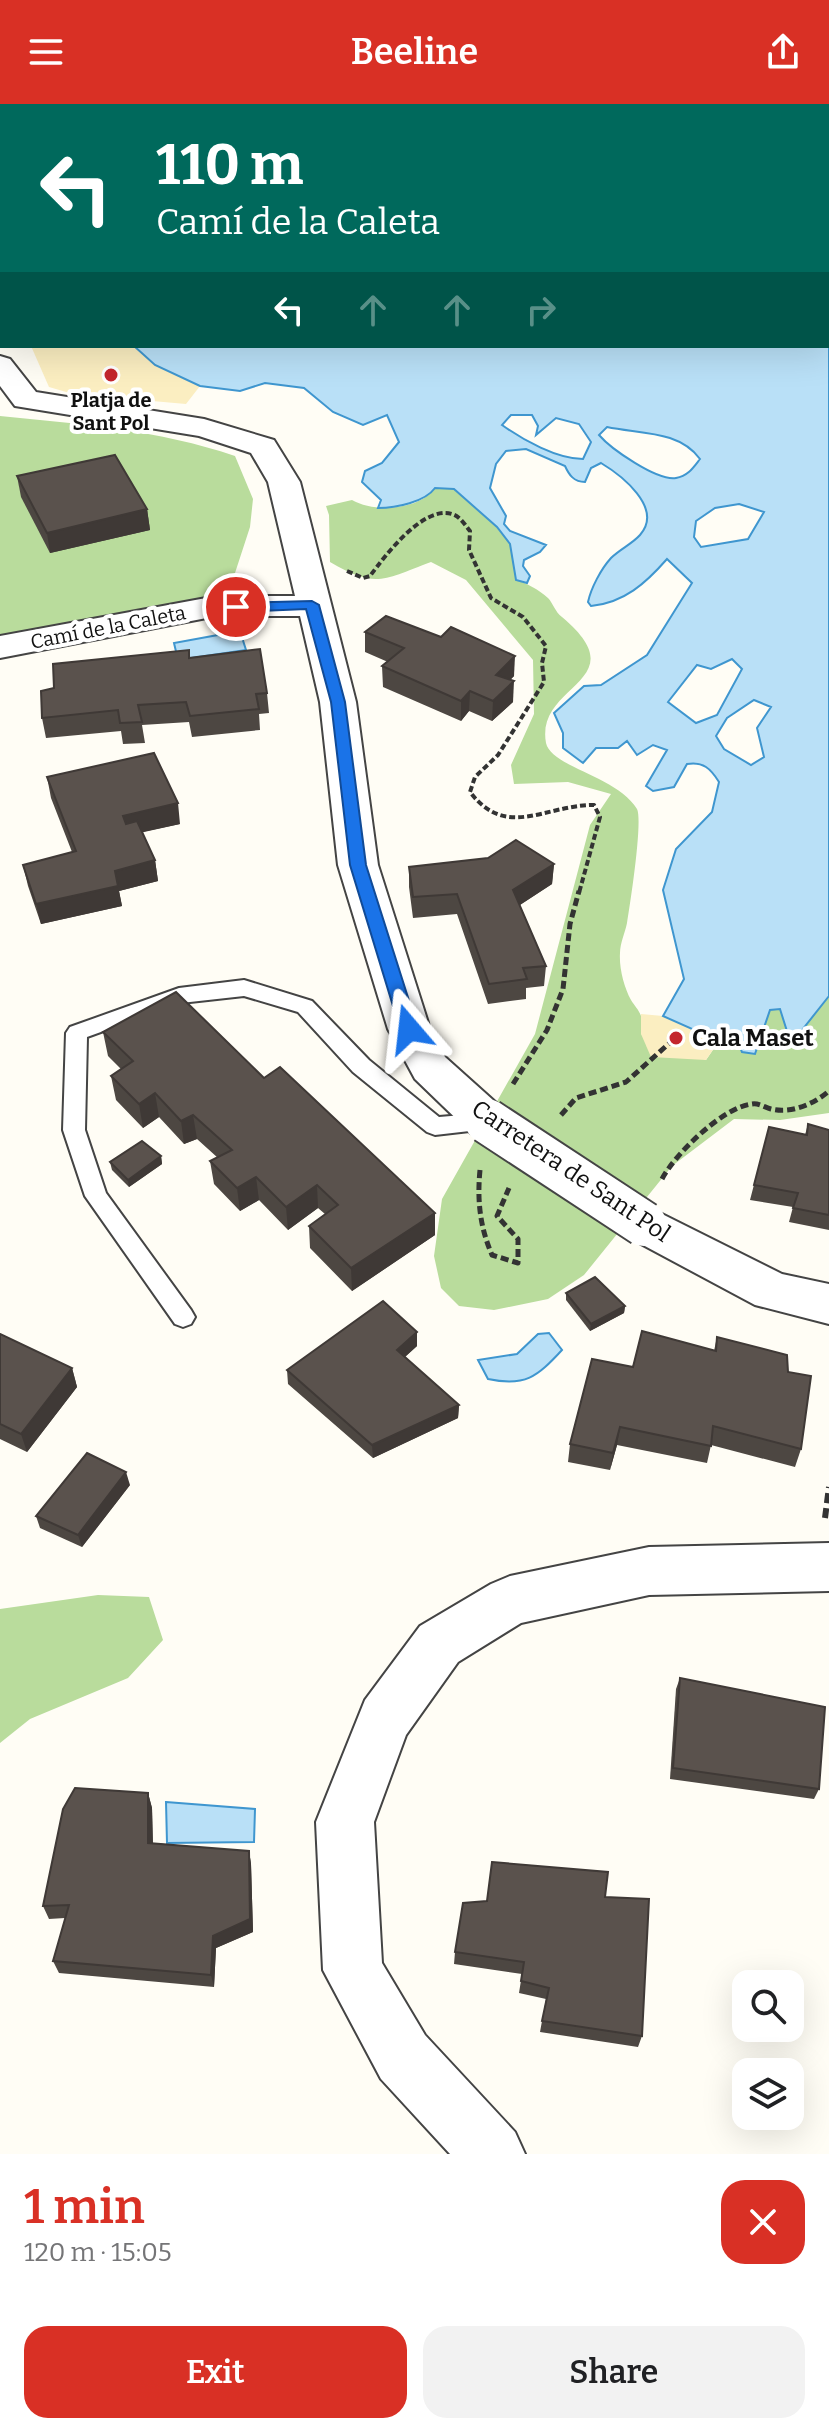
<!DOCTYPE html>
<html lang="en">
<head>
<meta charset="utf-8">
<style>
	body { margin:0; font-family:Bitter,serif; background:#f2f2f2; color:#202124; height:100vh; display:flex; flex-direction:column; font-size:30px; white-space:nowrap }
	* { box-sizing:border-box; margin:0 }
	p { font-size:26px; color:#757577 }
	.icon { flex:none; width:44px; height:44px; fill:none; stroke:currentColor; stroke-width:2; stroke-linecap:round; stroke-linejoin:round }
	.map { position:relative; height:2050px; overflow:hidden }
	.sheet { display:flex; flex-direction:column; background:#fff; flex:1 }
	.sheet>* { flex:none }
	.banner { position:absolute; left:0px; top:0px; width:830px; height:244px; box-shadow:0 8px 32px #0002; background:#00695c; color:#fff; overflow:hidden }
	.buttons { position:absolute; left:732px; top:1866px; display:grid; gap:16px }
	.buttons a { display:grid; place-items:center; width:72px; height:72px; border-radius:16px; background:#fff; box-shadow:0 8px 32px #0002; font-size:40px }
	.pin { position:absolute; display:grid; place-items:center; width:68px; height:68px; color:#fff; margin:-34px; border:4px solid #fff; border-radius:50%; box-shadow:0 2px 8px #0007 }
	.me { position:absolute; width:88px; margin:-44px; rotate:343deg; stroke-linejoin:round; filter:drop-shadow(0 0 6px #0008) }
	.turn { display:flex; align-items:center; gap:28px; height:168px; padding:0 24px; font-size:36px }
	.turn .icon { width:104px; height:104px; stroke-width:2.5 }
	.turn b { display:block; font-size:56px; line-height:68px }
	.lanes { display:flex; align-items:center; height:76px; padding:0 24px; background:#0003; justify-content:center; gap:40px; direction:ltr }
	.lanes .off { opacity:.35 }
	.round { display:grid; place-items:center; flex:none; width:84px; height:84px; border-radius:24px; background:#f2f2f2 }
	.overview { display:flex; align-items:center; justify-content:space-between; height:136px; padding:0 24px }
	h1 { font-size:48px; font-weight:600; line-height:60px; color:#d93025 }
	.cta { display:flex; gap:16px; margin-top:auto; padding:16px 24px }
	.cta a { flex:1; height:92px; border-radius:24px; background:#d93025; color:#fff; font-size:32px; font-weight:600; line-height:92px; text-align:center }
	.cta a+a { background:#f2f2f2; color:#202124 }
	header { display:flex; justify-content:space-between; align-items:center; height:104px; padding:0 24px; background:#d93025; color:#fff; font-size:36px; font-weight:600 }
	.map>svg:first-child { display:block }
</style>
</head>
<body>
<header><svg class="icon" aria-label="menu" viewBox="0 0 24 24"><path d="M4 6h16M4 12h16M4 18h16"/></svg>Beeline<svg class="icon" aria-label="share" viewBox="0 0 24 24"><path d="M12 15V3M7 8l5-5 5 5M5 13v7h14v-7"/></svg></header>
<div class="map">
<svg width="829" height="2050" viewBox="0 0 829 2050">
	<rect width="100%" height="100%" fill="#fffdf5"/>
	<g fill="#b9dc9c">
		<path d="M 0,312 C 80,320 159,326 235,352 L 253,395 L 250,423 L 235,469 L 206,495 L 0,532 Z"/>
		<path d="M 435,384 L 454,385 L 497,423 L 510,440 L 516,476 C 527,479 539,486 548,494 C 553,499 555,508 562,513 C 639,578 535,579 546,639 C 551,663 617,672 637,705 C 643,717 630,801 627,819 C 625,829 620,839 620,849 C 619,864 624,883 631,896 C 634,901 639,906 641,912 C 642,917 641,924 641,930 L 706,956 L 719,937 L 770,906 L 781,905 L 792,939 L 829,892 L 829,1009 L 780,1016 L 734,1015 L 672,1062 L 584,1171 L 548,1195 L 494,1206 L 459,1202 L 441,1184 L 434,1152 L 442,1095 L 535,930 L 590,721 L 611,690 L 568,678 L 514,680 L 511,661 L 534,610 L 533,556 L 466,476 L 431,458 C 383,476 376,485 330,458 L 329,411 L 326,402 L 352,396 C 374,409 420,406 435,384 Z"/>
		<polygon points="98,1491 149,1493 163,1536 128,1574 30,1615 0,1639 0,1505"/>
	</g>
	<g fill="#fbeec1">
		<polygon points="31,242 134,242 155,261 200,282 186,300 73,290 49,283"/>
		<polygon points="641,910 663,912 719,937 706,956 651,953 641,930"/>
	</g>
	<g fill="#b9e0f7" stroke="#3f96cf" stroke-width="2" fill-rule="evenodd">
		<path d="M 184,0 L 829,0 L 829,892 L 791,940 L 780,905 L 770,906 L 755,950 L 742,948 L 735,930 L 719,937 L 663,912 L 684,875 L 663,786 L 676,745 L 712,708 L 719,678 C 711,665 703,657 687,660 L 674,683 L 653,687 L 646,682 L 667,646 L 653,641 L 637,651 L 627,637 L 618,644 L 596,644 L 583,659 L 563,644 L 563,629 L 554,609 L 584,582 L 601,581 L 647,551 L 692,479 L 667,455 C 646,479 624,499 591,502 L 588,498 C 591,484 601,465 611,454 C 620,445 632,440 640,431 C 664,404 621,371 601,359 L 591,364 L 585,378 C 574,378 569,371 565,362 L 526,345 L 506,347 L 496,360 L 490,384 L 506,412 L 504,420 L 510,427 L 546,441 L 540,448 L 524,456 L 523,462 L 530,472 L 527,479 L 516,476 L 510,440 L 497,423 L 454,385 L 435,384 C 425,398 396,404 378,404 L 381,396 L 362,378 L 365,367 L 382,359 L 399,338 L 387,311 L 363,321 L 333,308 L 304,284 L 265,279 L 240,287 L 200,282 L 155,261 L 134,242 L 828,242 L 828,2 ZM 511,311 L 532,311 L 538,322 L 536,331 L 556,314 L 579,320 L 591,338 L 583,355 C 557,355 523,336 502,321 ZM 607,323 C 639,330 679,326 700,355 C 693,364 688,372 676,374 C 657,377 611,345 599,331 ZM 739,400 L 764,408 L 748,435 L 701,443 L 694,433 L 696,417 L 715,404 ZM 732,555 L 742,565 L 717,611 L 696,619 L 668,598 L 697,561 L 711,565 ZM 754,596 L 771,603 L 757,624 L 764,653 L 751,661 L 724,645 L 716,632 L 727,614 Z"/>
		<polygon points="240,527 246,546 178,556 174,539"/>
		<path d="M 549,1229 L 562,1246 C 537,1273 525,1283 488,1275 L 478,1256 L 517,1250 L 538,1230 Z"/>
		<polygon points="166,1698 255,1705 254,1738 167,1739"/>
	</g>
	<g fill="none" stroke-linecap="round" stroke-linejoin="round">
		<g stroke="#444" stroke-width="4">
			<polygon id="service" points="244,876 312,897 369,956 439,1013 487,1009 495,1011 498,1017 495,1023 487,1025 435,1031 427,1028 353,968 298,908 244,892 181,899 87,933 85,1026 106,1089 191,1206 195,1213 191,1220 183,1223 175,1220 85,1092 63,1026 66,929 70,923 179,884"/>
		</g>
		<g stroke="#444" stroke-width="4">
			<g id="minor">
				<polygon points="2,47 2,66 0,67 0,48"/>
				<polygon points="0,252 10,255 36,288 204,315 274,336 300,378 356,598 378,761 430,925 445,953 503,1005 509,1017 503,1029 487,1034 471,1029 415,975 388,925 338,761 320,598 300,512 217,512 0,554 0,532 217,492 295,492 268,378 251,349 199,332 15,302 0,282"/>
				<polygon points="644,1101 782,1170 829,1180 829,1220 755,1201 628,1133 621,1120 628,1107"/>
				<polygon points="829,1439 829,1487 649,1491 521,1519 458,1558 406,1631 374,1718 382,1859 425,1931 515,2028 525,2050 450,2050 381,1975 323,1866 316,1718 365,1596 420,1522 491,1480 510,1472 649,1443"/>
			</g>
		</g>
		<g stroke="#333" stroke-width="3" stroke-dasharray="5 3" stroke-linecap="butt">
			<polyline points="0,114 2,110"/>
			<polyline points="0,202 2,208"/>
		</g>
		<path stroke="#333" stroke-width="4" stroke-dasharray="6 3" stroke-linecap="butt" d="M 347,467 L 363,474 L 370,472 C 385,452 423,401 452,410 C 460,412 465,421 470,427 L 469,446 L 491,494 L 523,513 L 546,542 L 542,559 L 544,578 L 498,651 L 475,673 L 470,688 C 507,736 544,701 594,701 L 600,713 L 579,789"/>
		<g stroke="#333" stroke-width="5" stroke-dasharray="8 4" stroke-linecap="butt">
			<polyline points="513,980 547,926 563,885 570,820 579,787"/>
			<polyline points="561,1011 576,994 626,978 674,935"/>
			<path d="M 480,1066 C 477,1097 480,1123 492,1151 L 518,1159 L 518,1135 L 497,1112 L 509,1084"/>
			<path d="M 662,1075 C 675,1050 723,1003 752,1000 C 759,999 764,1003 771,1005 C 791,1010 814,1000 829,987"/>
		</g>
		<polyline stroke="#333" stroke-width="6" stroke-dasharray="10 5" stroke-linecap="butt" points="825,1414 829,1383"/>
		<use href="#service" fill="#fff" fill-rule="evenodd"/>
		<use href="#minor" fill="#fff" fill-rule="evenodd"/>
		<g stroke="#444" stroke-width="48" stroke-linecap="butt">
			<polyline id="minor-bridge" points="487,1017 644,1120"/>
		</g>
		<use href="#minor-bridge" stroke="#fff" stroke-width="44"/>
	</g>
	<g fill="#4d4742">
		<polygon points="17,372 147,405 150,426 50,449 21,393"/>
		<polygon points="365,528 514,572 510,576 513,598 492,617 469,607 461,617 383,583 382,562 388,558 365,548"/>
		<polygon points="190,554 267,589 269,609 259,610 260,626 192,633 189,618 142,621 145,639 123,640 121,627 46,634 42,614"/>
		<polygon points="47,673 180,720 142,728 155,756 158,777 119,787 122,802 41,820 28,782 23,761 72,748 51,694"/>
		<polygon points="554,760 552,780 520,801 546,862 544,882 526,884 526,895 488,900 457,810 413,814 409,783 409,763"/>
		<polygon points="103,928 264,974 435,1131 352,1187 310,1144 309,1122 325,1110 318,1104 288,1126 259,1096 240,1107 214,1080 210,1057 218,1054 197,1035 184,1040 159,1013 143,1024 116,996 111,972 121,965 108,952"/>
		<polygon points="808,1020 829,1026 829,1126 789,1118 793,1103 750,1096 769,1023 805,1031"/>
		<polygon points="161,1052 162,1060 129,1083 112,1066 110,1058"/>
		<polygon points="566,1189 625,1202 624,1209 590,1227 566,1196"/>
		<polygon points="417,1228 417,1242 405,1253 459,1301 458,1314 373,1354 288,1280 287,1266"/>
		<polygon points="0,1230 72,1264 77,1283 27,1348 0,1335"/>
		<polygon points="717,1233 788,1268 801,1345 795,1363 711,1341 707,1359 617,1341 610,1366 568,1358 570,1340 633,1263 714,1247"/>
		<polygon points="130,1381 82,1443 40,1424 36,1412"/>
		<polygon points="680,1574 819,1685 814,1695 670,1675 676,1585"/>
		<polygon points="148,1689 152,1704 153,1739 249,1747 251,1760 253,1828 216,1844 214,1883 59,1869 53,1857 65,1814 49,1815 43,1802"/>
		<polygon points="605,1793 642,1932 638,1943 540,1928 546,1895 519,1889 522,1870 454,1860 455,1848"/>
	</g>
	<g fill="#3f3936">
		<polygon points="147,405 150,426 50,449 47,429"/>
		<polygon points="515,552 514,572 495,592 496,571"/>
		<polygon points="514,577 513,598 492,617 493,597"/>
		<polygon points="470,587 469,607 461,617 461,597"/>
		<polygon points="178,699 180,720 126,732 123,712"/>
		<polygon points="155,756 158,777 119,787 122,802 41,820 36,800 115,767"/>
		<polygon points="554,760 552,780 512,806 513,786"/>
		<polygon points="155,989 159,1013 143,1024 139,1000"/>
		<polygon points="193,1011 197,1035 184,1040 181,1017"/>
		<polygon points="161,1052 162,1060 129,1083 128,1076"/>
		<polygon points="256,1073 259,1096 240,1107 237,1084"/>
		<polygon points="317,1081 318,1104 288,1126 286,1103"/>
		<polygon points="435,1109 435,1131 352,1187 351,1164"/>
		<polygon points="625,1202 624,1209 590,1227 591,1220"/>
		<polygon points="417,1228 417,1242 398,1259 397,1246"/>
		<polygon points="72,1264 77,1283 27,1348 21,1330"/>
		<polygon points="459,1301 458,1314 373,1354 372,1341"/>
		<polygon points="620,1323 617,1341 610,1366 613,1349"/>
		<polygon points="126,1368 130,1381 82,1443 78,1431"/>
		<polygon points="148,1689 152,1704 153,1752 148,1739"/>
		<polygon points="249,1747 251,1760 253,1828 216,1844 214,1883 211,1871 213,1832"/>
	</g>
	<g fill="#5a524d" stroke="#3f3936" stroke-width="2">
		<polygon points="115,351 147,405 47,429 17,372"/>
		<polygon points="386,512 441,533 451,523 515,552 496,571 514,577 493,597 470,587 461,597 382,562 404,544 365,528"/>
		<polygon points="260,545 267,589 256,590 259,605 190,612 186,598 138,601 142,618 120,619 118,606 42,614 41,587 54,584 53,560 189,546 189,554"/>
		<polygon points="154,649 178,699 123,712 126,720 137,717 155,756 115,767 118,782 36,800 23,761 76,747 47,673"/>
		<polygon points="516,736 554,760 513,786 546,862 523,864 527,875 489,880 457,790 413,793 409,763 488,754"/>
		<polygon points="176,888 264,974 280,963 435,1109 351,1164 309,1122 338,1101 317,1081 286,1103 256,1073 237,1084 210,1057 232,1046 193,1011 181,1017 155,989 139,1000 111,972 133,957 103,928"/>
		<polygon points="808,1020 829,1026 829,1111 793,1104 798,1089 754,1081 769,1023 807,1031"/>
		<polygon points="142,1037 161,1052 128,1076 110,1058"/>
		<polygon points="595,1173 625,1202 591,1220 566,1189"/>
		<polygon points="383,1197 417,1228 397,1246 459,1301 372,1341 287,1266"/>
		<polygon points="642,1227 716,1247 717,1233 787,1251 788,1268 811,1272 801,1345 713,1322 711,1342 620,1323 613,1349 570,1340 592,1255 633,1263"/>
		<polygon points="0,1230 72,1264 21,1330 0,1320"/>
		<polygon points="87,1349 126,1368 78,1431 36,1412"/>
		<polygon points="680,1574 825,1603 819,1685 673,1664"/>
		<polygon points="75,1684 148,1689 148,1739 249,1747 250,1815 213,1832 211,1871 53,1857 69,1801 43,1802 63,1705"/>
		<polygon points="492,1758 608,1768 605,1793 649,1795 642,1932 542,1917 549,1884 521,1877 524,1858 455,1848 463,1799 487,1797"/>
	</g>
	<polygon fill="#1a73e8" stroke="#114b97" stroke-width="2" points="312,497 319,501 345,598 366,761 418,925 409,931 400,925 350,761 331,598 306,505 236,508 229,503 236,499"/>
	<g fill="#c4262e" stroke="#fff" stroke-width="3">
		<circle cx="111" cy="271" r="8"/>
		<circle cx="676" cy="934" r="8"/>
	</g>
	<g text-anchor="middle" stroke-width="8" stroke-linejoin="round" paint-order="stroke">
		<g font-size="20" font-weight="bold" fill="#111" stroke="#fff">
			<text x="111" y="303">Platja de<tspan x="111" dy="23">Sant Pol</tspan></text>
		</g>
		<g font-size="20" fill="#111" stroke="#fff">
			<text transform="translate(108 523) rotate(-11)" y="7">Camí de la Caleta</text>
		</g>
		<g font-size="24" font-weight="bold" fill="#111" stroke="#fff" text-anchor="start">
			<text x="692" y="942">Cala Maset</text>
		</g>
		<g font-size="24" fill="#111" stroke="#fff">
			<text transform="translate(571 1067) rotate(34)" y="8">Carretera de Sant Pol</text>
		</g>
	</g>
</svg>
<div class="buttons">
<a><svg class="icon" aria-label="search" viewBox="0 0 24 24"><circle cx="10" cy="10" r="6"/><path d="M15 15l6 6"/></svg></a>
<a><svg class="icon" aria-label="layers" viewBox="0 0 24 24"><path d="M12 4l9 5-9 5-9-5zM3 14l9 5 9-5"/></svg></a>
</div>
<div class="pin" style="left:236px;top:503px;background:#d93025"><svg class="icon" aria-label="arrive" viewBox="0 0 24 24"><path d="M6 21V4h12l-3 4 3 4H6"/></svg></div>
<svg class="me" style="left:409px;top:925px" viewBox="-20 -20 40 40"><path d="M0-17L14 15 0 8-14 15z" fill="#1a73e8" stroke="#fff" stroke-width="4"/></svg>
<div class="banner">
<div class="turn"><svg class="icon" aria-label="left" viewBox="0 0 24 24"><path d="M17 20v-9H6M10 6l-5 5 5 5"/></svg><div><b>110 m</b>Camí de la Caleta</div></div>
<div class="lanes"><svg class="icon" aria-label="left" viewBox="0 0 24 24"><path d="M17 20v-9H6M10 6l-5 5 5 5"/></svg><svg class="icon off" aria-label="ahead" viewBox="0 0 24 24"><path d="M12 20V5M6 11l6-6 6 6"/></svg><svg class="icon off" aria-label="ahead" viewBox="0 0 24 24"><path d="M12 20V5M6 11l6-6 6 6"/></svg><svg class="icon off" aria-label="right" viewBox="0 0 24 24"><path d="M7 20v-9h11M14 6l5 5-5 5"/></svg></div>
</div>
</div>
<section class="sheet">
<div class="overview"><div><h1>1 min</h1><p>120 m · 15:05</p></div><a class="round" style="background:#d93025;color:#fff"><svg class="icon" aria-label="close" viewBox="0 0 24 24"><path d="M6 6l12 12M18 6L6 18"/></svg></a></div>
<div class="cta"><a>Exit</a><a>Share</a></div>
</section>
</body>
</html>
